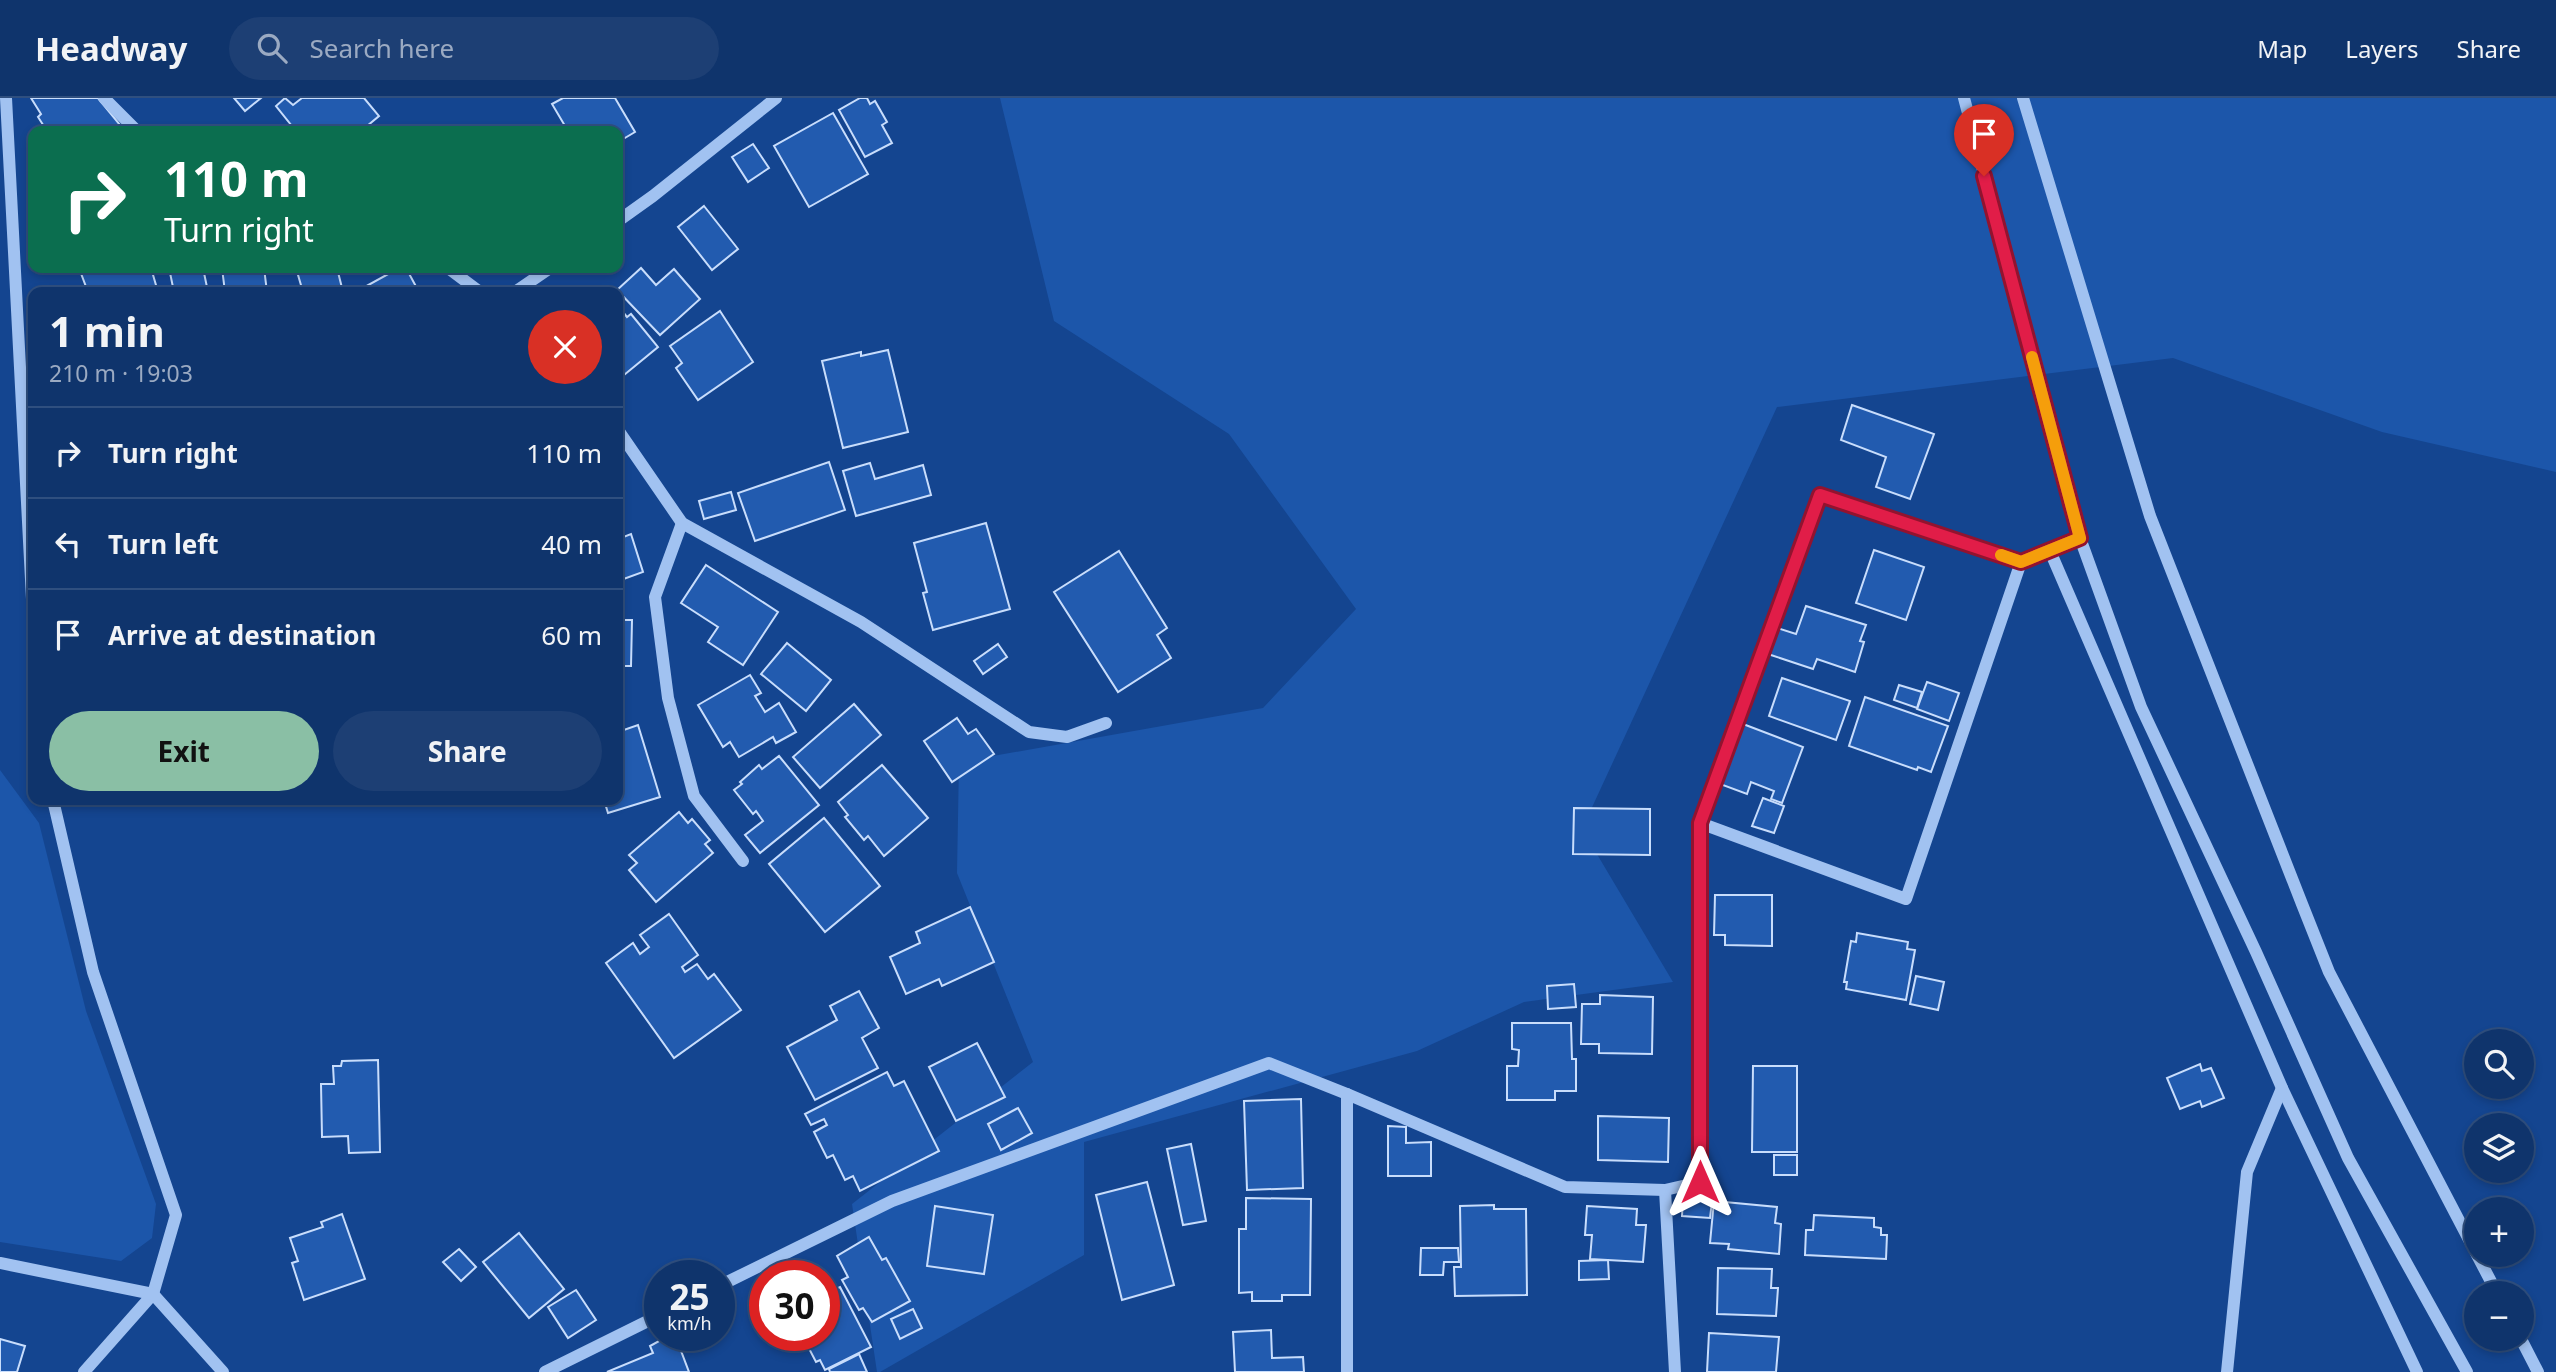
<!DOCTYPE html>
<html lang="en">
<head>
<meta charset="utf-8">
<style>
	body { margin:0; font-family:"Noto Sans",sans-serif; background:#1d3f74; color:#f1f3f6; height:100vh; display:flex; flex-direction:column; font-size:26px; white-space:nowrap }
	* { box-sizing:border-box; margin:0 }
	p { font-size:23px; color:#9baac2 }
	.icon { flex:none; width:38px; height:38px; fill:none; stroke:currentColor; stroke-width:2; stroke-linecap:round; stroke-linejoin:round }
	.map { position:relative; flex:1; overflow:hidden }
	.panel { position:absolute; left:28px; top:189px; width:595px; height:518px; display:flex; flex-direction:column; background:#0f346c; border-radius:14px; box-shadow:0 4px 10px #0003,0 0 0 2px #2f4f7f }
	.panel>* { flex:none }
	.banner { position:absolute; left:28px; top:28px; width:595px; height:147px; border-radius:14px; box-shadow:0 4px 10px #0003,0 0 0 2px #2f4f7f; background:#0b6e4f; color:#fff; overflow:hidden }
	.tools { position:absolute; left:2464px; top:931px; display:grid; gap:14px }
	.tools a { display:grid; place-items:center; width:70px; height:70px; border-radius:50%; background:#0f346c; box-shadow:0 4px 10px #0003,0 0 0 2px #2f4f7f; font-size:35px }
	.speed { position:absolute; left:644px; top:1162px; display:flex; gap:14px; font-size:35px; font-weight:700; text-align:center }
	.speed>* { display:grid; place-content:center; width:91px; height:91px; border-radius:50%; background:#0f346c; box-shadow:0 4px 10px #0003,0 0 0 2px #2f4f7f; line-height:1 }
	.speed small { font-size:18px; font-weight:400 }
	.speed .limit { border:10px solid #d22; background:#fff; color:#111 }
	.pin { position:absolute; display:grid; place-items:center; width:60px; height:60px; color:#fff; margin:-72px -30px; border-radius:50% 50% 50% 0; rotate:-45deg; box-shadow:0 0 7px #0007 }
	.pin .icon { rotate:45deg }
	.me { position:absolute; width:77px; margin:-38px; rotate:0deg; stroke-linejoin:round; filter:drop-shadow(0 0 5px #0008) }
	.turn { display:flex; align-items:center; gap:24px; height:147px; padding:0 21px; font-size:32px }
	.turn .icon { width:91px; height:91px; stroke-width:2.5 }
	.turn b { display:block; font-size:49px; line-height:60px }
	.round { display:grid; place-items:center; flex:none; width:74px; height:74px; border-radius:37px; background:#1d3f74 }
	.headline { display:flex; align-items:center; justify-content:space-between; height:119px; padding:0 21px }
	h1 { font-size:42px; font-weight:700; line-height:52px }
	.action { display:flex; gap:14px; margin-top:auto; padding:14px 21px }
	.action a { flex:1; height:80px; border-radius:42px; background:#8abfa5; color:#111; font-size:28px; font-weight:700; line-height:80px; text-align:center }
	.action a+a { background:#1d3f74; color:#f1f3f6 }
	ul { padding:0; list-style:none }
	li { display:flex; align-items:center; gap:21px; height:91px; padding:0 21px; border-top:2px solid #2f4f7f }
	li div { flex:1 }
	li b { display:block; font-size:26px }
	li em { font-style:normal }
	header { display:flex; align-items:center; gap:42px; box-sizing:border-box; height:98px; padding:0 35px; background:#0f346c; border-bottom:2px solid #2f4f7f }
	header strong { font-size:33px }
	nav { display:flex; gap:38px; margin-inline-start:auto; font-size:24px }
	.search { width:490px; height:63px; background:#1d3f74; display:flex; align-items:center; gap:18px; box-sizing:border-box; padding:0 24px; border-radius:38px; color:#9baac2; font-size:26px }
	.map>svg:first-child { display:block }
</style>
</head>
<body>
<header>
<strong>Headway</strong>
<div class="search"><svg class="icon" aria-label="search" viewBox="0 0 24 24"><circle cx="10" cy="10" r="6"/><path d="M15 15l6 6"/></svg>Search here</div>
<nav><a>Map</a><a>Layers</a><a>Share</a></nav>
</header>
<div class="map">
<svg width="2556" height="1274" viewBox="0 0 2556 1274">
	<rect width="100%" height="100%" fill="#144590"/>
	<g fill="#1c56aa">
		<polygon points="1000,0 2556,0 2556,374 2382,334 2173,260 1777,309 1582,731 1673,884 1524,904 1417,953 1084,1044 1084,1157 880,1274 877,1274 852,1106 1033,964 957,775 959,664 1263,610 1356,511 1229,336 1054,223"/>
		<polygon points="0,672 39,725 86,913 156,1106 152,1140 121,1163 0,1144"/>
	</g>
	<g fill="#225baf" stroke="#c8ddfc" stroke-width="2">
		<polygon points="31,0 98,0 125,33 47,33 38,19 41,16"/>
		<polygon points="234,0 261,0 245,13"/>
		<polygon points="285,0 293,7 302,0 364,0 379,18 361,33 296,33 276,8"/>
		<polygon points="563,0 615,0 635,34 618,44 618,33 568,33 552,6"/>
		<polygon points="860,0 867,0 870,6 875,3 887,24 882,27 892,45 865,59 839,12"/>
		<polygon points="833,15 868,76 809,109 774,48"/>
		<polygon points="753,46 769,70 748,84 732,59"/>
		<polygon points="704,108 738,151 712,172 678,129"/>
		<polygon points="79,170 151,170 158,194 88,194"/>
		<polygon points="169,170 203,170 208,194 174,194"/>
		<polygon points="222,170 264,170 267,194 225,194"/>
		<polygon points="296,170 337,170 343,194 303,194"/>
		<polygon points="399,170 406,170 419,194 362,194 361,191"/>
		<polygon points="641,170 656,187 674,171 700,201 660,237 617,192"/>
		<polygon points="618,208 627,219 631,216 658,249 618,282"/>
		<polygon points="720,213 753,264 698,302 676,270 682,265 670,248"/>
		<polygon points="888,252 908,334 843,350 822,263 861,254 861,258"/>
		<polygon points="1852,307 1934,336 1910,401 1876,389 1886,359 1841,342"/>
		<polygon points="829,364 845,412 755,443 738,395"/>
		<polygon points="870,365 875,381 923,367 931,397 856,418 843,373"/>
		<polygon points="731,394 736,412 704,421 699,403"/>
		<polygon points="986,425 1010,511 933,532 923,495 927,494 914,445"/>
		<polygon points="618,430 621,440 631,436 643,474 618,483"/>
		<polygon points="1874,452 1924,469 1906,522 1856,505"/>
		<polygon points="1119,453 1167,530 1157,537 1171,560 1118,594 1054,494"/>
		<polygon points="706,467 778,514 743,567 708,544 718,529 681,505"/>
		<polygon points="1806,508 1866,527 1860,543 1864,544 1855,574 1817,561 1813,571 1768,556 1777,530 1796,536"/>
		<polygon points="618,522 632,522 631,568 618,568"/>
		<polygon points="787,545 831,582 806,613 761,576"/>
		<polygon points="998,546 1007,559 983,576 974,563"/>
		<polygon points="750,577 761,595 755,598 765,614 779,605 796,634 776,645 773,639 739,659 730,644 723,649 698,607"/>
		<polygon points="1782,580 1850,603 1836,642 1769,618"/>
		<polygon points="1927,584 1959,595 1949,623 1917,611"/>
		<polygon points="1899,587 1922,594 1917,610 1894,602"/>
		<polygon points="1865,599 1948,628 1931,674 1918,669 1917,672 1849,648"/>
		<polygon points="854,606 881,637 820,690 793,659"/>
		<polygon points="957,620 968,636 976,631 994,656 952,684 924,643"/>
		<polygon points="1743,626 1803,649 1782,705 1771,701 1774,693 1751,684 1747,696 1720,686"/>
		<polygon points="638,627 660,699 608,715 604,702 618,702 618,634"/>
		<polygon points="779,658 819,707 760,755 745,737 763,723 756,713 753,716 734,692 742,686 740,684 759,667 762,671"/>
		<polygon points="882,667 928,720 884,758 868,738 864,742 845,719 848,717 838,704"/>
		<polygon points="1763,700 1784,708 1774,735 1752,728"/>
		<polygon points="1574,710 1650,711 1650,757 1573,756"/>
		<polygon points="679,714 688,725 692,721 710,742 705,746 713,755 656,804 629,772 637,765 629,757"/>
		<polygon points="824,720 880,788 825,834 769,766"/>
		<polygon points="1715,797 1772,797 1772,848 1725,847 1725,837 1714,837"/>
		<polygon points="970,809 994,864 942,888 939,881 906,896 890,859 920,845 916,834"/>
		<polygon points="669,816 698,857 682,869 685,874 697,866 708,881 714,876 741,912 674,960 606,865 633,845 640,856 649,849 640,837"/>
		<polygon points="1857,835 1908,844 1907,851 1915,852 1906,902 1846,891 1847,884 1844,884 1851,843 1856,844"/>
		<polygon points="1916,878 1944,884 1938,912 1910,906"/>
		<polygon points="1574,886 1576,909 1548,911 1547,888"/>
		<polygon points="859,893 879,930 862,940 878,970 815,1002 787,949 837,922 830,908"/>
		<polygon points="1600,897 1653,899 1652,956 1599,955 1599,946 1581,946 1582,906 1600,906"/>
		<polygon points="1512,925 1571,925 1572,961 1576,961 1576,993 1555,993 1555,1002 1507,1002 1507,968 1518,968 1519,952 1512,951"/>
		<polygon points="977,945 1005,999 956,1023 929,969"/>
		<polygon points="378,962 380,1054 349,1055 348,1038 322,1039 321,986 334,986 333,968 341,968 342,963"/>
		<polygon points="2200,966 2202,973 2211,970 2224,1000 2202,1009 2200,1003 2180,1011 2167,980"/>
		<polygon points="1753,968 1797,968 1797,1054 1752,1054"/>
		<polygon points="887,974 894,988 904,983 939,1053 860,1093 853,1078 845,1082 833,1057 827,1060 814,1034 827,1027 824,1021 811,1027 805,1016"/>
		<polygon points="1301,1001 1303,1090 1247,1092 1244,1003"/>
		<polygon points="1018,1010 1032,1035 1001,1052 988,1026"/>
		<polygon points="1598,1018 1669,1020 1668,1064 1598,1062"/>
		<polygon points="1388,1028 1406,1029 1406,1045 1431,1044 1431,1078 1388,1078"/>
		<polygon points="1191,1046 1206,1123 1183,1127 1167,1051"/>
		<rect x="1774" y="1057" width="23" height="20"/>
		<polygon points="1147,1084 1174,1187 1122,1202 1096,1097"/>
		<polygon points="1246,1100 1311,1101 1310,1197 1282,1197 1282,1203 1252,1203 1252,1194 1239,1195 1239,1131 1246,1131"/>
		<polygon points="1683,1100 1712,1103 1710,1120 1682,1118"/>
		<polygon points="1714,1103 1777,1109 1775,1125 1781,1126 1779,1156 1728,1151 1729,1146 1710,1145"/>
		<polygon points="1494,1107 1494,1111 1526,1111 1527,1197 1455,1198 1454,1169 1461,1169 1460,1108"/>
		<polygon points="935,1108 993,1117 984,1176 927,1168"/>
		<polygon points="1587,1108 1637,1111 1636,1127 1646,1127 1643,1164 1590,1161 1592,1137 1585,1137"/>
		<polygon points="342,1116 365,1181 304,1202 292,1165 298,1163 290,1140 323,1129 321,1124"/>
		<polygon points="1814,1117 1874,1120 1874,1129 1881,1130 1881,1137 1887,1137 1886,1161 1805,1157 1806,1132 1813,1132"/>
		<polygon points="519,1135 564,1191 529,1220 483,1164"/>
		<polygon points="869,1139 882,1162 886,1160 910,1203 872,1224 863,1210 859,1212 842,1182 848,1179 837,1158"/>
		<polygon points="1421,1150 1458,1150 1459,1164 1444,1164 1443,1177 1420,1177"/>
		<polygon points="459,1151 476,1169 461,1183 443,1164"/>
		<polygon points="1608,1162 1609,1181 1579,1182 1579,1163"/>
		<polygon points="1718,1170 1772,1171 1771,1190 1778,1190 1776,1218 1717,1216"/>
		<polygon points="840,1189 871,1249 825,1272 820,1262 816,1264 802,1237 824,1237 824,1193 827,1192 828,1195"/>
		<polygon points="576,1192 596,1222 568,1240 548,1209"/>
		<polygon points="913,1211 922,1230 900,1241 891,1221"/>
		<polygon points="1271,1232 1272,1260 1303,1259 1304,1274 1235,1274 1233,1234"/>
		<polygon points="1709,1235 1779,1239 1776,1274 1707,1274"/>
		<polygon points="670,1237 675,1237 689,1274 607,1274 653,1255 650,1248"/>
		<polygon points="0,1241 25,1248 17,1274 0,1274"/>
		<polygon points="859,1256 867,1274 830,1274 829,1271"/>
	</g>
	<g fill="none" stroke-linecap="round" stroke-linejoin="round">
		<g stroke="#a1c2f1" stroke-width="12">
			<polyline points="6,0 33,520"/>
			<polyline points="104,0 137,33"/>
			<polyline points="1964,0 2080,440 2141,609 2256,854 2348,1060 2467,1274"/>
			<polyline points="2023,0 2150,418 2302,806 2329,874 2476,1155"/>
			<polyline points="618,123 653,98 776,0"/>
			<polyline points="448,170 480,194"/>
			<polyline points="515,194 550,170"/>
			<polyline points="618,332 682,425 861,524 1029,634 1067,639 1106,625"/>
			<polyline points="682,425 655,499 668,600 694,698 743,763"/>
			<polyline points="2050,453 2282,990 2417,1274"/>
			<polyline points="53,702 93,874 176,1117 153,1196 84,1274"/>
			<polyline points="1700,725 1906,801 2021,464"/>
			<polyline points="1347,996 1347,1274"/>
			<polyline points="1665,1092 1675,1274"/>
			<polyline points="2477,1157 2497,1195"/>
			<polyline points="0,1165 153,1196 223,1274"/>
			<polyline points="719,1188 892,1103 1269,965 1347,996 1565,1089 1665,1092 1700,1084 1700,725 1820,397 2021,464 2080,440"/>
			<polyline points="2521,1241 2538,1274"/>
			<polyline points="545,1274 660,1217"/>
			<polyline points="2227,1274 2247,1074 2282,990"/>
		</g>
	</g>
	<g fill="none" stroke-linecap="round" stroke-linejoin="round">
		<g stroke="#92132f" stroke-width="18">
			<polyline id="route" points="1700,1084 1700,725 1820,397 2021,464 2080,440 1984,78"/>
		</g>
		<use href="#route" stroke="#e11d48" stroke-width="12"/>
		<polyline stroke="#f59e0b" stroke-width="12" points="2001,457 2021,464 2080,440 2032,259"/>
	</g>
</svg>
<div class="tools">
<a><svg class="icon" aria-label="search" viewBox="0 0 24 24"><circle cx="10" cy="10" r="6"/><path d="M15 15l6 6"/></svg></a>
<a><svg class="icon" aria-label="layers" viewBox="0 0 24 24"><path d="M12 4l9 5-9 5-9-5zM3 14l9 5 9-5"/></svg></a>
<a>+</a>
<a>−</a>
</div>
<div class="speed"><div>25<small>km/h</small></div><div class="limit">30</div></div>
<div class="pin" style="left:1984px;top:78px;background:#d93025"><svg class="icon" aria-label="arrive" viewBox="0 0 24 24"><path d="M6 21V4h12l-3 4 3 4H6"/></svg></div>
<svg class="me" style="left:1700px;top:1084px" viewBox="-20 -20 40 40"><path d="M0-17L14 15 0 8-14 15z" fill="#e11d48" stroke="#fff" stroke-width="4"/></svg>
<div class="banner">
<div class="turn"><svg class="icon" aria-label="right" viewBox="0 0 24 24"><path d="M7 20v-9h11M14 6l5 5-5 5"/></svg><div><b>110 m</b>Turn right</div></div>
</div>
<section class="panel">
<div class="headline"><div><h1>1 min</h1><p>210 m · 19:03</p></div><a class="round" style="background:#d93025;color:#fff"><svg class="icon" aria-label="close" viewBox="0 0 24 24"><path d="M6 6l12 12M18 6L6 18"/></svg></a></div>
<ul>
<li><svg class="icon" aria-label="right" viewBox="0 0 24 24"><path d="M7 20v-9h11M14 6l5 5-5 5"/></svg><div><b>Turn right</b></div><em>110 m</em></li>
<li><svg class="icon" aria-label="left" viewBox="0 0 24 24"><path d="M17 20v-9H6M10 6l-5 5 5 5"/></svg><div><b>Turn left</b></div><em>40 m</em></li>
<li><svg class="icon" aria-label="arrive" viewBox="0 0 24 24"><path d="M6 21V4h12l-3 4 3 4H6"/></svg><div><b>Arrive at destination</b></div><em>60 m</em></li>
</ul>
<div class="action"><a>Exit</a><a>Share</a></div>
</section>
</div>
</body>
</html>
